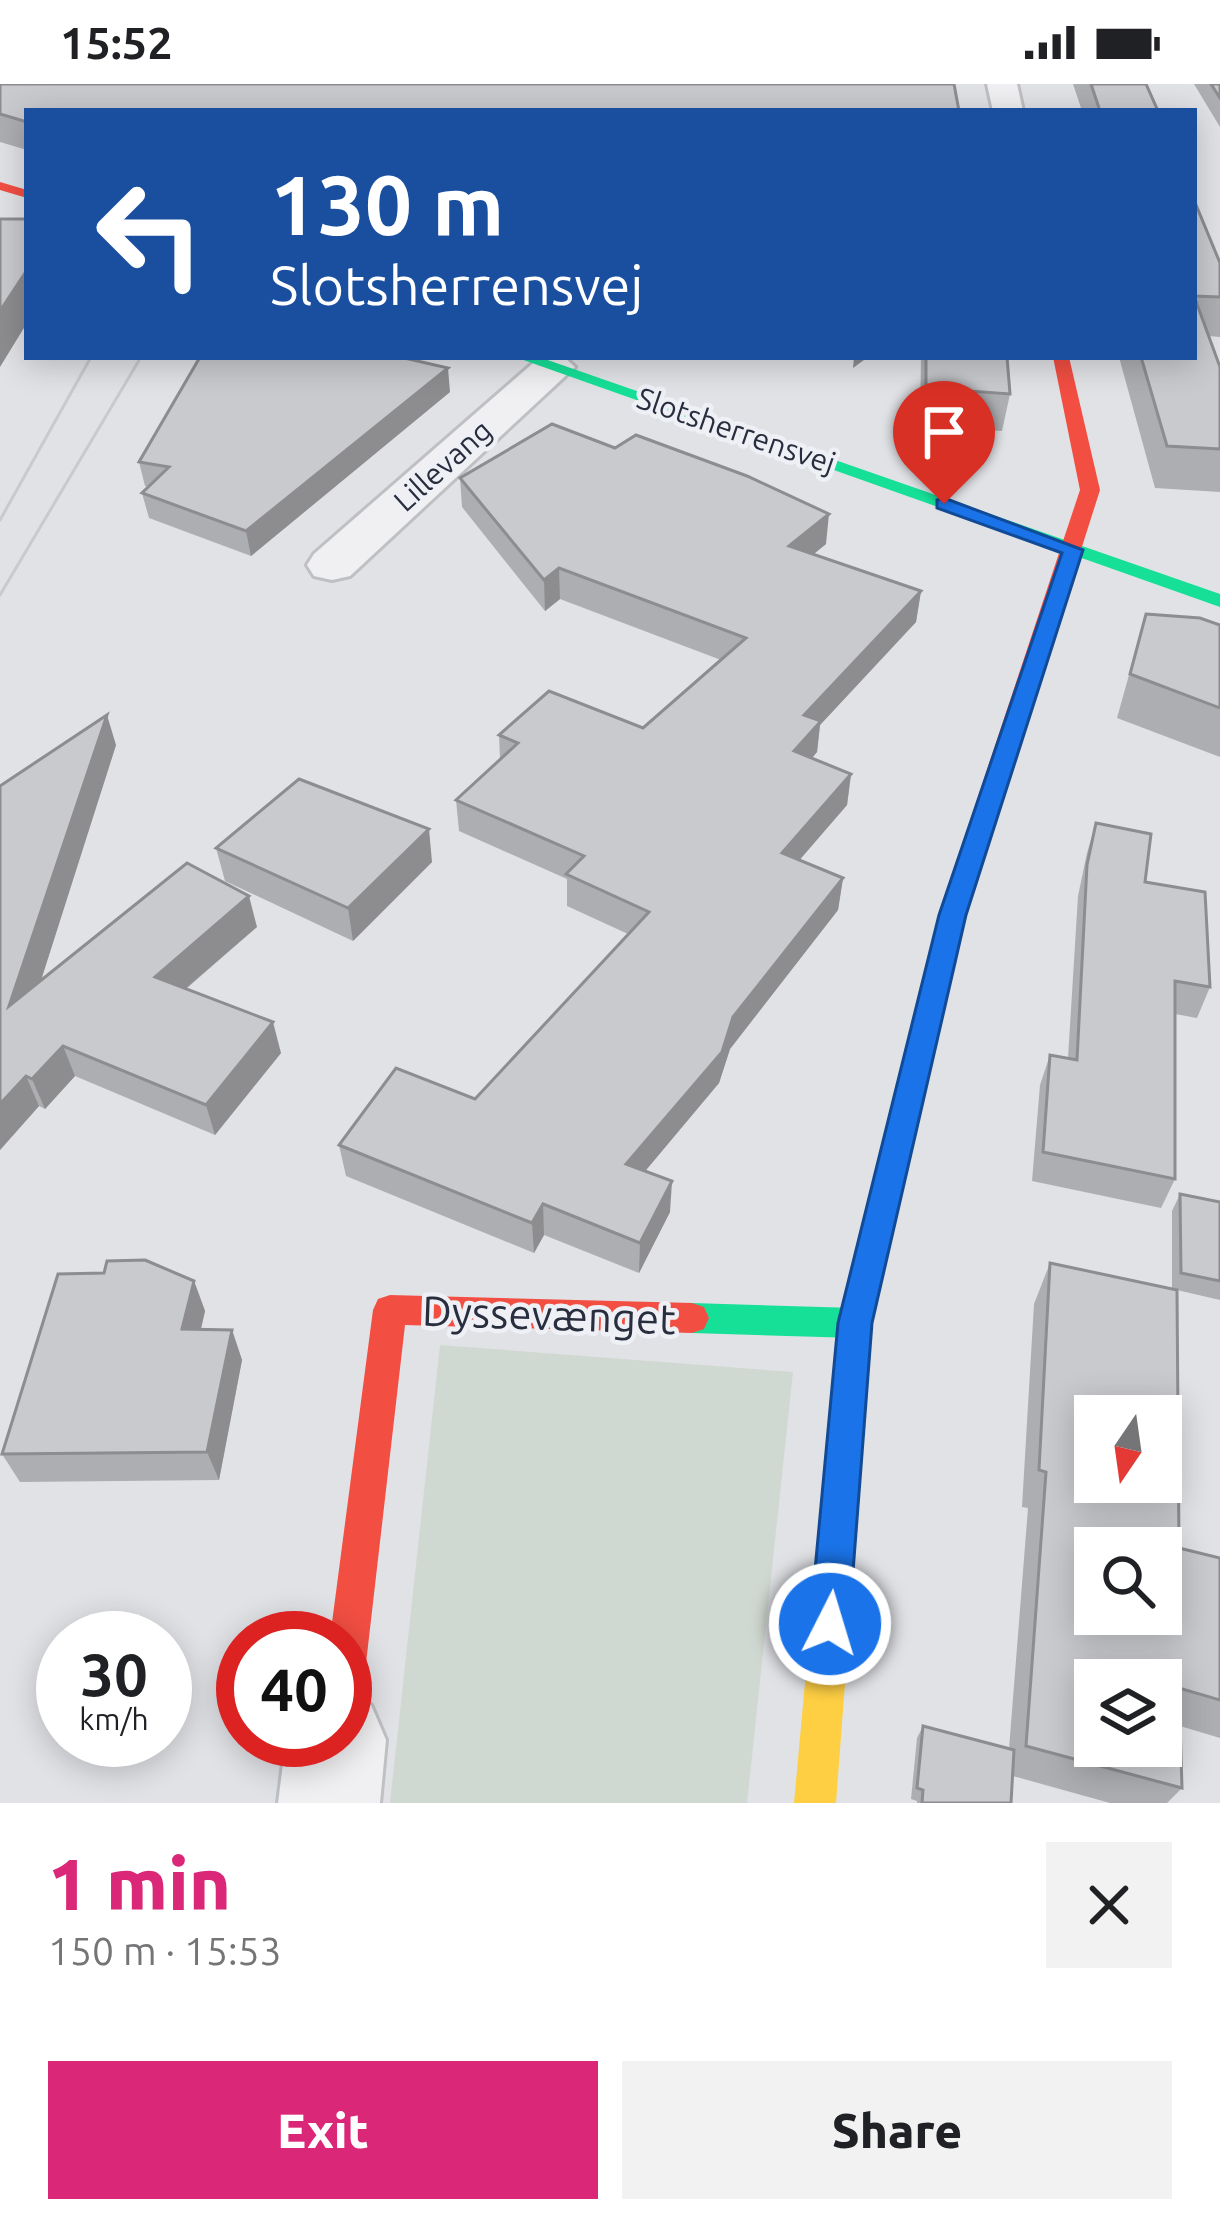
<!DOCTYPE html>
<html lang="en">
<head>
<meta charset="utf-8">
<style>
	body { margin:0; font-family:Ubuntu,sans-serif; background:#f2f2f2; color:#202124; height:100vh; display:flex; flex-direction:column; font-size:45px; white-space:nowrap }
	* { box-sizing:border-box; margin:0 }
	p { font-size:39px; color:#757577 }
	.icon { flex:none; width:66px; height:66px; fill:none; stroke:currentColor; stroke-width:2; stroke-linecap:round; stroke-linejoin:round }
	.map { position:relative; height:1719px; overflow:hidden }
	.sheet { display:flex; flex-direction:column; background:#fff; flex:1 }
	.sheet>* { flex:none }
	.guide { position:absolute; left:24px; top:24px; width:1173px; height:252px; border-radius:0px; box-shadow:0 6px 30px #0003; background:#1a4fa0; color:#fff; overflow:hidden }
	.needle { width:78px; rotate:193deg }
	.buttons { position:absolute; left:1074px; top:1311px; display:grid; gap:24px }
	.buttons a { display:grid; place-items:center; width:108px; height:108px; border-radius:0px; background:#fff; box-shadow:0 6px 30px #0003; font-size:60px }
	.speed { position:absolute; left:36px; top:1527px; display:flex; gap:24px; font-size:60px; font-weight:700; text-align:center }
	.speed>* { display:grid; place-content:center; width:156px; height:156px; border-radius:50%; background:#fff; box-shadow:0 6px 30px #0003; line-height:1 }
	.speed small { font-size:30px; font-weight:400 }
	.speed .limit { border:18px solid #d22; background:#fff; color:#111 }
	.pin { position:absolute; display:grid; place-items:center; width:102px; height:102px; color:#fff; margin:-123px -51px; border-radius:50% 50% 50% 0; rotate:-45deg; box-shadow:0 0 12px #0007 }
	.pin .icon { rotate:45deg }
	.me { position:absolute; width:132px; margin:-66px; rotate:5deg; stroke-linejoin:round; filter:drop-shadow(0 0 9px #0008) }
	.turn { display:flex; align-items:center; gap:42px; height:252px; padding:0 48px; font-size:54px }
	.turn .icon { width:156px; height:156px; stroke-width:2.5 }
	.turn b { display:block; font-size:84px; line-height:102px }
	.round { display:grid; place-items:center; flex:none; width:126px; height:126px; border-radius:0px; background:#f2f2f2 }
	.summary { display:flex; align-items:center; justify-content:space-between; height:204px; padding:0 48px }
	h1 { font-size:72px; font-weight:800; line-height:90px; color:#db2777 }
	.action { display:flex; gap:24px; margin-top:auto; padding:24px 48px }
	.action a { flex:1; height:138px; border-radius:0px; background:#db2777; color:#fff; font-size:48px; font-weight:800; line-height:138px; text-align:center }
	.action a+a { background:#f2f2f2; color:#202124 }
	.status { display:flex; justify-content:space-between; align-items:center; height:84px; padding:0 60px; background:#fff; direction:ltr }
	.status svg { height:33px; fill:currentColor }
	.map>svg:first-child { display:block }
</style>
</head>
<body>
<div class="status"><b>15:52</b><svg viewBox="0 0 49 12"><path d="M0 12V9h3v3zM5 12V6h3v6zM10 12V3h3v9zM15 12V0h3v12zM26 1h20v11H26zM47 4h2v5h-2z"/></svg></div>
<div class="map">
<svg width="1220" height="1719" viewBox="0 0 1220 1719">
	<rect width="100%" height="100%" fill="#e1e2e6"/>
	<polygon fill="#d0d9d1" points="440,1261 793,1288 747,1719 390,1719"/>
	<g fill="none" stroke-linecap="round" stroke-linejoin="round">
		<g stroke="#bfc0c4" stroke-width="6">
			<g id="street">
				<polygon points="987,0 1017,0 1023,27 993,27"/>
				<polygon points="539,274 564,273 575,283 350,492 332,496 314,492 307,481 314,470"/>
				<polygon points="345,1610 371,1621 386,1656 380,1719 278,1719 286,1656 345,1656"/>
			</g>
		</g>
		<use href="#street" fill="#f0f0f2" fill-rule="evenodd"/>
		<g fill="#16e098" fill-rule="evenodd">
			<polygon points="515,273 539,273 1220,510 1220,523"/>
			<polygon points="692,1219 855,1224 867,1228 872,1239 867,1250 855,1254 692,1249 680,1245 675,1234 680,1223"/>
		</g>
		<polygon fill="#ffcf43" fill-rule="evenodd" points="956,809 969,818 872,1239 836,1719 794,1719 838,1239 943,818"/>
		<g fill="#f24e42" fill-rule="evenodd">
			<polygon points="0,98 27,106 27,114 0,106"/>
			<polygon points="1053,273 1069,273 1100,406 969,818 956,827 943,818 1080,406"/>
			<polygon points="390,1211 692,1219 704,1223 709,1234 704,1245 692,1249 405,1241 365,1588 359,1602 345,1608 345,1554 330,1554 373,1226 378,1215"/>
		</g>
		<g stroke="#c9cacd" stroke-width="3">
			<polyline points="0,436 91,273"/>
			<polyline points="0,511 141,273"/>
		</g>
	</g>
	<g fill="#adaeb1">
		<polygon points="0,0 27,27 27,66 0,58"/>
		<polygon points="1073,0 1146,0 1158,27 1082,27"/>
		<polygon points="1194,0 1220,0 1220,43"/>
		<polygon points="1194,116 1220,179 1220,253 1209,252 1220,283 1220,408 1155,404 1119,273 1194,273"/>
		<polygon points="921,273 1007,273 1010,310 1002,347 920,342"/>
		<polygon points="450,308 251,472 149,434 142,409 149,403 145,402 139,378"/>
		<polygon points="460,394 826,460 813,470 921,507 916,538 820,641 817,668 812,674 851,690 847,721 799,776 843,794 838,826 730,965 719,999 645,1087 670,1128 639,1189 544,1151 534,1169 346,1092 339,1061 475,1015 628,850 567,822 567,795 459,747 456,716 500,675 499,651 643,644 721,576 560,515 545,527 462,423"/>
		<polygon points="1146,530 1220,541 1220,673 1117,634"/>
		<polygon points="116,661 40,898 257,843 186,905 281,969 215,1051 75,992 45,1025 39,1022 0,1066 0,702"/>
		<polygon points="1096,739 1145,798 1210,903 1197,934 1175,930 1175,1095 1161,1124 1032,1097 1040,1001 1050,971 1068,974 1078,812 1087,769"/>
		<polygon points="216,764 432,778 353,857 225,797"/>
		<polygon points="1180,1110 1220,1118 1220,1216 1177,1206 1179,1464 1220,1474 1220,1654 1180,1642 1182,1704 1167,1719 1110,1719 1013,1692 1011,1719 917,1719 917,1717 911,1715 917,1654 923,1642 1009,1665 1028,1424 1022,1423 1034,1220 1050,1179 1172,1205 1172,1127"/>
		<polygon points="194,1197 205,1227 201,1245 232,1246 242,1276 219,1396 20,1398 2,1370"/>
	</g>
	<g fill="#8d8d90">
		<polygon points="27,186 27,239 0,283 0,227"/>
		<polygon points="854,273 868,273 853,284"/>
		<polygon points="448,284 450,308 251,472 246,447"/>
		<polygon points="829,430 826,460 786,493 789,462"/>
		<polygon points="559,484 560,515 545,527 544,496"/>
		<polygon points="921,507 916,538 820,641 817,668 790,699 794,667 804,631"/>
		<polygon points="107,631 116,661 23,953 9,922"/>
		<polygon points="851,690 847,721 778,801 782,769"/>
		<polygon points="429,745 432,778 353,857 348,824"/>
		<polygon points="843,794 838,826 730,965 719,999 626,1110 626,1080 733,933"/>
		<polygon points="249,812 257,843 164,923 155,893"/>
		<polygon points="273,938 281,969 215,1051 206,1021"/>
		<polygon points="63,962 75,992 45,1025 32,995"/>
		<polygon points="26,992 39,1022 0,1066 0,1020"/>
		<polygon points="672,1097 670,1128 639,1189 640,1159"/>
		<polygon points="543,1120 544,1151 534,1169 532,1139"/>
		<polygon points="194,1197 205,1227 194,1274 182,1245"/>
		<polygon points="232,1246 242,1276 219,1396 207,1368"/>
	</g>
	<g fill="#c9cace" stroke="#8d8d90" stroke-width="3" fill-rule="evenodd">
		<polygon points="0,0 954,0 959,27 27,27 27,38 0,30"/>
		<polygon points="1091,0 1146,0 1158,27 1100,27"/>
		<polygon points="1211,0 1220,0 1220,14"/>
		<polygon points="1194,116 1220,179 1220,213 1194,212"/>
		<polygon points="0,135 27,135 27,186 0,227"/>
		<polygon points="1194,212 1220,283 1220,365 1167,362 1141,273 1194,273"/>
		<polygon points="200,273 400,273 448,284 246,447 142,409 169,383 139,378"/>
		<polygon points="926,273 1007,273 1010,310 926,304"/>
		<polygon points="552,340 615,364 636,351 747,392 829,430 789,462 921,507 804,631 821,637 794,667 851,690 782,769 843,794 733,933 722,968 626,1080 672,1097 640,1159 543,1120 532,1139 339,1061 396,984 475,1015 649,828 566,790 584,772 456,716 518,659 499,651 549,607 643,644 746,554 559,484 544,496 460,394"/>
		<polygon points="1146,530 1200,534 1220,541 1220,624 1130,590"/>
		<polygon points="107,631 9,922 187,779 249,812 155,893 273,938 206,1021 63,962 32,995 26,992 0,1020 0,702"/>
		<polygon points="299,695 429,745 348,824 216,764"/>
		<polygon points="1096,739 1151,750 1145,798 1205,808 1210,903 1175,897 1175,1095 1043,1068 1050,971 1077,976 1087,781"/>
		<polygon points="1180,1110 1220,1118 1220,1197 1181,1189"/>
		<polygon points="145,1176 194,1197 182,1245 232,1246 207,1368 2,1370 58,1190 104,1189 107,1177"/>
		<path d="M 1050,1179 L 1177,1206 L 1179,1464 L 1220,1474 L 1220,1616 L 1179,1604 L 1182,1704 L 1026,1662 L 1046,1388 L 1039,1386 ZM 1095,1332 L 1161,1332 L 1161,1398 L 1095,1398 ZM 1095,1464 L 1161,1464 L 1161,1530 L 1095,1530 ZM 1095,1596 L 1161,1596 L 1161,1662 L 1095,1662 Z"/>
		<polygon points="923,1642 1014,1666 1011,1719 922,1719 923,1706 917,1704"/>
	</g>
	<polygon fill="#1a73e8" stroke="#114b97" stroke-width="3" points="944,414 1083,466 966,831 872,1239 849,1540 844,1554 830,1560 816,1554 810,1540 838,1239 939,831 1062,469 937,424 937,416"/>
	<g text-anchor="middle" stroke-width="9" stroke-linejoin="round" paint-order="stroke">
		<g font-size="30" fill="#282e3e" stroke="#eef0f5">
			<text transform="translate(736 347) rotate(19)" y="10">Slotsherrensvej</text>
			<text transform="translate(443 382) rotate(-42)" y="10">Lillevang</text>
		</g>
		<g font-size="42" fill="#282e3e" stroke="#eef0f5">
			<text transform="translate(549 1231) rotate(2)" y="15">Dyssevænget</text>
		</g>
	</g>
</svg>
<div class="buttons">
<a><svg class="needle" viewBox="-14 -14 28 28"><path d="M0-13l5 13h-10z" fill="#e53935"/><path d="M0 13l5-13h-10z" fill="#757577"/></svg></a>
<a><svg class="icon" aria-label="search" viewBox="0 0 24 24"><circle cx="10" cy="10" r="6"/><path d="M15 15l6 6"/></svg></a>
<a><svg class="icon" aria-label="layers" viewBox="0 0 24 24"><path d="M12 4l9 5-9 5-9-5zM3 14l9 5 9-5"/></svg></a>
</div>
<div class="speed"><div>30<small>km/h</small></div><div class="limit">40</div></div>
<div class="pin" style="left:944px;top:420px;background:#d93025"><svg class="icon" aria-label="arrive" viewBox="0 0 24 24"><path d="M6 21V4h12l-3 4 3 4H6"/></svg></div>
<svg class="me" style="left:830px;top:1540px" viewBox="-20 -20 40 40"><circle r="17" fill="#1a73e8" stroke="#fff" stroke-width="3"/><path d="M0-11L8 9 0 5-8 9z" fill="#fff"/></svg>
<div class="guide">
<div class="turn"><svg class="icon" aria-label="left" viewBox="0 0 24 24"><path d="M17 20v-9H6M10 6l-5 5 5 5"/></svg><div><b>130 m</b>Slotsherrensvej</div></div>
</div>
</div>
<section class="sheet">
<div class="summary"><div><h1>1 min</h1><p>150 m · 15:53</p></div><a class="round"><svg class="icon" aria-label="close" viewBox="0 0 24 24"><path d="M6 6l12 12M18 6L6 18"/></svg></a></div>
<div class="action"><a>Exit</a><a>Share</a></div>
</section>
</body>
</html>
